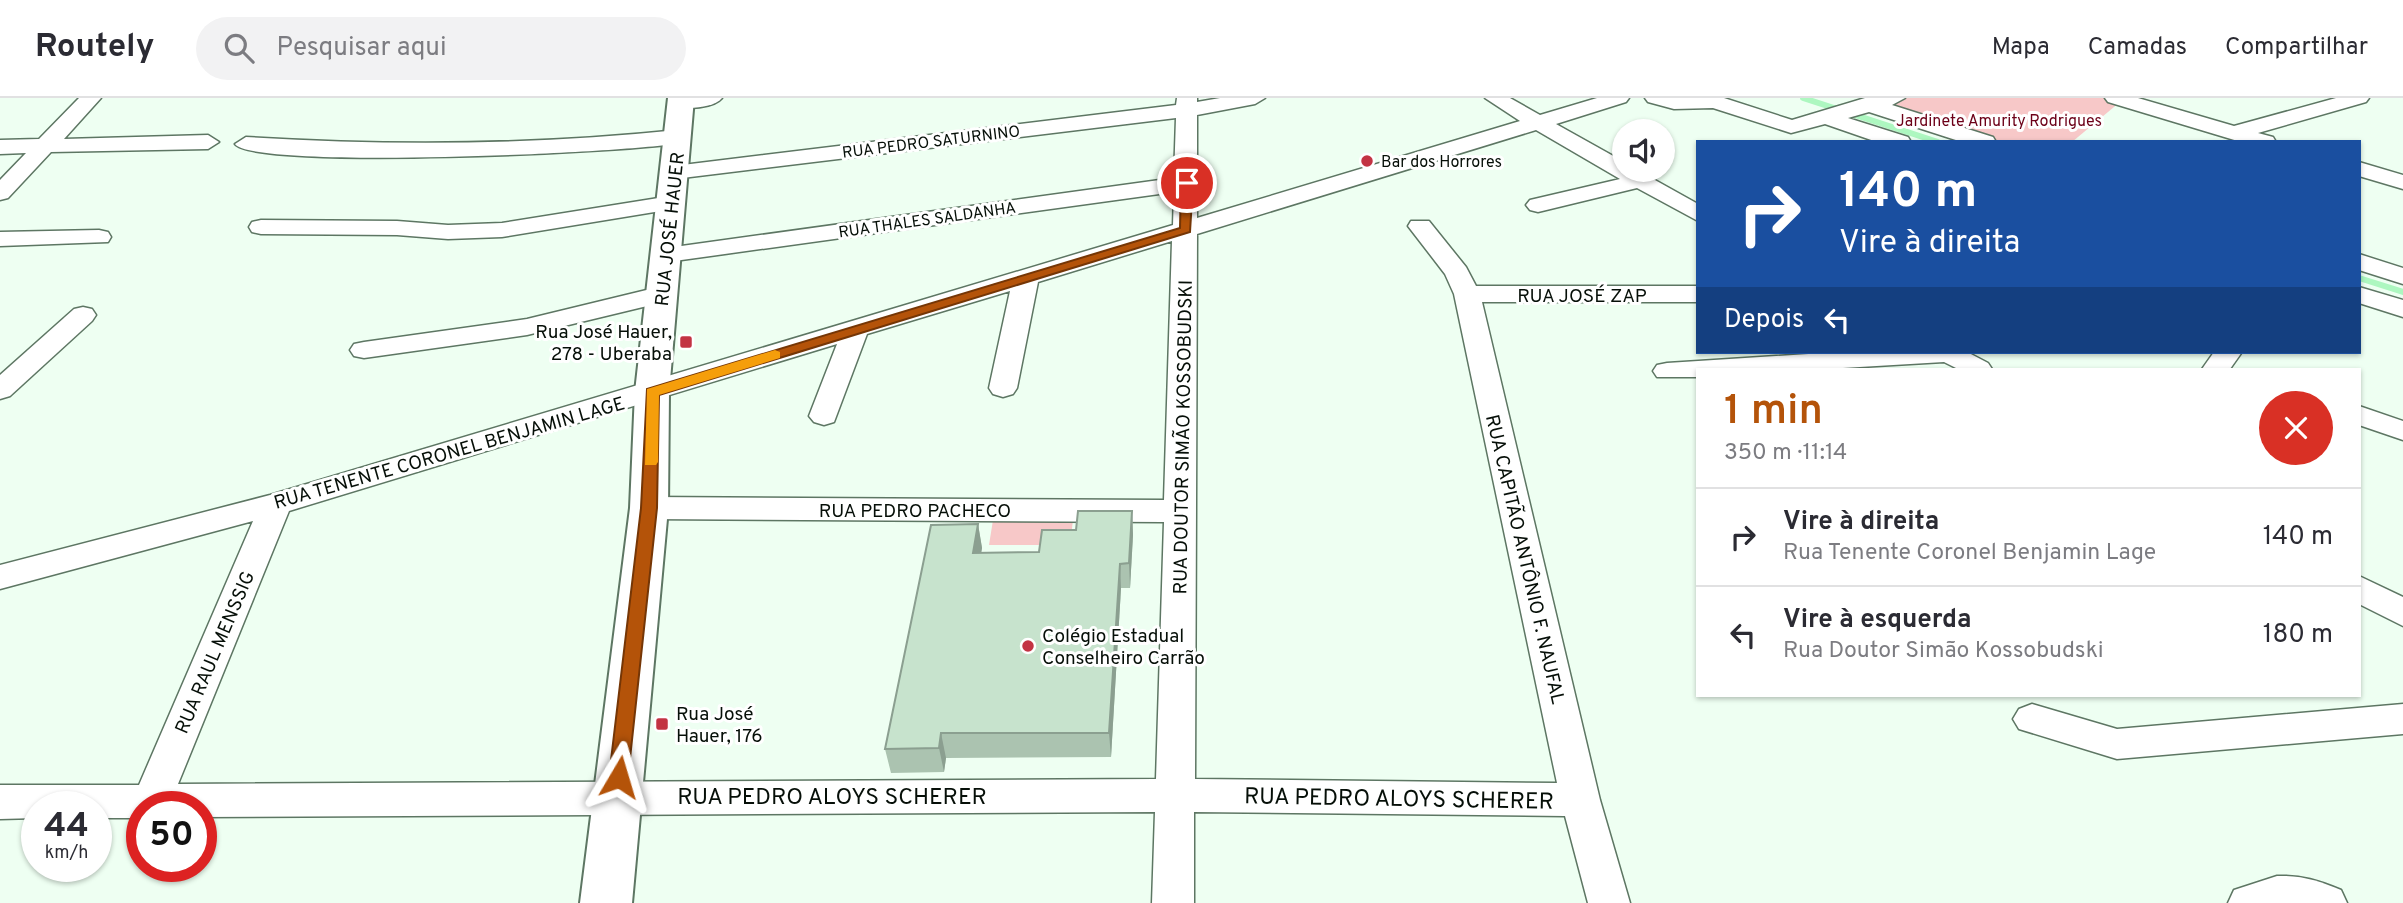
<!DOCTYPE html>
<html lang="pt">
<head>
<meta charset="utf-8">
<style>
	body { margin:0; font-family:Overpass,sans-serif; background:#f2f2f3; color:#2b2b33; height:100vh; display:flex; flex-direction:column; font-size:26px; white-space:nowrap }
	* { box-sizing:border-box; margin:0 }
	p { font-size:23px; color:#7c7c81 }
	.icon { flex:none; width:38px; height:38px; fill:none; stroke:currentColor; stroke-width:2; stroke-linecap:round; stroke-linejoin:round }
	.map { position:relative; flex:1; overflow:hidden }
	.panel { position:absolute; left:1696px; top:270px; width:665px; height:329px; display:flex; flex-direction:column; background:#fff; border-radius:0px; box-shadow:0 2px 5px #0004 }
	.panel>* { flex:none }
	.banner { position:absolute; left:1696px; top:42px; width:665px; height:214px; border-radius:0px; box-shadow:0 2px 5px #0004; background:#1a4fa0; color:#fff; overflow:hidden }
	.controls { position:absolute; left:1612px; top:21px; display:grid; gap:14px }
	.controls a { display:grid; place-items:center; width:63px; height:63px; border-radius:50%; background:#fff; box-shadow:0 2px 5px #0004; font-size:35px }
	.speed { position:absolute; left:21px; top:693px; display:flex; gap:14px; font-size:35px; font-weight:700; text-align:center }
	.speed>* { display:grid; place-content:center; width:91px; height:91px; border-radius:50%; background:#fff; box-shadow:0 2px 5px #0004; line-height:1 }
	.speed small { font-size:18px; font-weight:400 }
	.speed .limit { border:10px solid #d22; background:#fff; color:#111 }
	.pin { position:absolute; display:grid; place-items:center; width:60px; height:60px; color:#fff; margin:-30px; border:4px solid #fff; border-radius:50%; box-shadow:0 2px 7px #0007 }
	.me { position:absolute; width:77px; margin:-38px; rotate:7deg; stroke-linejoin:round; filter:drop-shadow(0 0 5px #0008) }
	.turn { display:flex; align-items:center; gap:24px; height:147px; padding:0 28px; font-size:32px }
	.turn .icon { width:91px; height:91px; stroke-width:2.5 }
	.turn b { display:block; font-size:49px; line-height:60px }
	.then { display:flex; align-items:center; height:66px; padding:0 28px; background:#0003; gap:14px; font-size:26px }
	.round { display:grid; place-items:center; flex:none; width:74px; height:74px; border-radius:37px; background:#f2f2f3 }
	.head { display:flex; align-items:center; justify-content:space-between; height:119px; padding:0 28px }
	h1 { font-size:42px; font-weight:600; line-height:52px; color:#b45309 }
	ul { padding:0; list-style:none }
	li { display:flex; align-items:center; gap:21px; height:98px; padding:0 28px; border-top:2px solid #e1e1e2 }
	li div { flex:1 }
	li b { display:block; font-size:26px }
	li em { font-style:normal }
	header { display:flex; align-items:center; gap:42px; box-sizing:border-box; height:98px; padding:0 35px; background:#fff; border-bottom:2px solid #e1e1e2 }
	header strong { font-size:33px }
	nav { display:flex; gap:38px; margin-inline-start:auto; font-size:24px }
	.search { width:490px; height:63px; background:#f2f2f3; display:flex; align-items:center; gap:18px; box-sizing:border-box; padding:0 24px; border-radius:38px; color:#7c7c81; font-size:26px }
	.map>svg:first-child { display:block }
</style>
</head>
<body>
<header>
<strong>Routely</strong>
<div class="search"><svg class="icon" aria-label="search" viewBox="0 0 24 24"><circle cx="10" cy="10" r="6"/><path d="M15 15l6 6"/></svg>Pesquisar aqui</div>
<nav><a>Mapa</a><a>Camadas</a><a>Compartilhar</a></nav>
</header>
<div class="map">
<svg width="2403" height="805" viewBox="0 0 2403 805">
	<rect width="100%" height="100%" fill="#eefff2"/>
	<g fill="#f7c8c8">
		<polygon points="1907,0 2105,0 2120,4 2072,44 1995,44 1879,7"/>
		<polygon points="993,422 1073,422 1070,447 989,447"/>
	</g>
	<g fill="none" stroke-linecap="round" stroke-linejoin="round">
		<g stroke="#adf7c0" stroke-width="6">
			<polyline points="1803,0 1938,44"/>
			<polyline points="2359,180 2403,194"/>
		</g>
		<g stroke="#5d7663" stroke-width="3">
			<g id="minor">
				<polygon points="79,0 101,0 64,41 208,37 219,44 208,51 51,54 8,100 0,102 0,82 26,55 0,56 0,42 39,41"/>
				<path d="M 673,0 L 722,0 C 714,10 686,12 674,8 L 671,4 Z"/>
				<path d="M 1177,0 L 1197,0 L 1197,4 L 1220,0 L 1265,0 L 1255,6 L 1197,17 L 1197,120 L 1520,23 L 1485,0 L 1510,0 L 1540,17 L 1597,0 L 1629,0 L 1626,4 L 1556,26 L 1624,64 L 1624,72 L 1637,72 L 1698,106 L 1698,123 L 1637,90 L 1538,114 L 1530,112 L 1526,107 L 1530,102 L 1620,81 L 1536,32 L 1197,136 L 1195,681 L 1557,685 L 1454,196 L 1445,176 L 1408,128 L 1411,123 L 1429,123 L 1466,169 L 1476,188 L 1698,188 L 1698,204 L 1482,204 L 1600,702 L 1630,805 L 1588,805 L 1565,718 L 1194,714 L 1194,805 L 1152,805 L 1155,714 L 201,719 L 201,709 L 142,709 L 142,720 L 96,720 L 96,709 L 37,709 L 37,720 L 0,721 L 0,687 L 139,687 L 253,423 L 0,491 L 0,467 L 270,397 L 1173,127 L 1174,94 L 667,164 L 658,162 L 655,157 L 658,152 L 667,150 L 1174,80 L 1176,20 L 674,81 L 666,79 L 663,74 L 666,69 L 1176,7 ZM 1172,143 L 1164,402 L 649,399 L 638,402 L 633,410 L 638,418 L 649,421 L 1164,424 L 1156,681 L 178,686 L 289,413 L 837,246 L 809,318 L 814,324 L 824,327 L 834,324 L 867,236 L 1010,193 L 989,290 L 993,296 L 1003,299 L 1013,296 L 1017,290 L 1038,184 Z"/>
				<polygon points="1645,0 1724,0 1792,22 1865,0 1905,0 1892,7 1993,39 1996,44 1962,44 1869,14 1848,20 1908,39 1911,44 1877,44 1825,26 1791,35 1713,10 1674,11 1648,4"/>
				<polygon points="2105,0 2138,0 2234,28 2336,0 2369,0 2366,4 2258,35 2273,39 2276,44 2241,44 2108,4"/>
				<path d="M 678,32 L 689,39 L 686,44 C 638,55 253,72 235,46 L 246,39 C 391,48 534,47 678,32 Z"/>
				<polygon points="2359,64 2403,77 2403,91 2359,78"/>
				<polygon points="671,98 679,100 683,105 679,110 502,139 448,141 397,137 261,136 252,134 249,129 252,124 261,122 397,123 448,127 502,125"/>
				<polygon points="99,132 108,134 111,139 108,144 0,148 0,134"/>
				<polygon points="2359,156 2403,170 2403,186 2359,172"/>
				<polygon points="663,188 672,190 676,196 672,202 527,237 364,260 354,258 350,252 354,246 364,244 527,221"/>
				<polygon points="2359,189 2403,202 2403,219 2359,205"/>
				<polygon points="83,209 92,211 96,217 92,223 10,298 0,301 0,277 74,211"/>
				<polygon points="1839,254 1967,254 1988,265 1992,271 1958,271 1944,264 1826,271 1698,271 1698,279 1657,279 1653,273 1657,267 1667,265"/>
				<polygon points="2214,254 2242,254 2230,271 2202,271"/>
				<polygon points="2359,308 2403,323 2403,342 2359,327"/>
				<polygon points="2359,478 2403,499 2403,528 2359,506"/>
				<polygon points="2032,606 2117,631 2403,606 2403,636 2117,661 2019,631 2013,621 2019,611"/>
				<path d="M 2277,778 C 2301,777 2320,783 2341,792 L 2347,805 L 2228,805 L 2234,792 Z"/>
			</g>
		</g>
		<g stroke="#5d7663" stroke-width="4">
			<polygon id="major" points="668,0 694,0 669,294 668,410 632,805 580,805 630,410 635,294"/>
		</g>
		<use href="#minor" fill="#fff" fill-rule="evenodd"/>
		<use href="#major" fill="#fff" fill-rule="evenodd"/>
	</g>
	<polygon fill="#abc3b0" points="1132,413 1133,437 1130,490 1121,490 1111,659 946,660 944,674 891,675 885,651 978,426 982,450 981,455 1039,454 1076,432"/>
	<g fill="#8b9f90">
		<polygon points="1132,413 1133,437 1130,490 1129,465"/>
		<polygon points="978,426 982,450 977,479 973,455"/>
		<polygon points="1120,466 1121,490 1111,659 1109,635"/>
		<polygon points="941,635 946,660 944,674 939,650"/>
	</g>
	<polygon fill="#c7e3cd" stroke="#8b9f90" stroke-width="2" points="1078,413 1132,413 1129,465 1120,466 1109,635 941,635 939,650 885,651 931,427 978,426 973,455 1039,454 1042,432 1076,432"/>
	<polygon fill="#b45309" stroke="#753606" stroke-width="2" points="1187,82 1193,85 1190,134 659,297 657,410 628,679 626,684 612,684 609,679 641,410 647,291 1180,130 1181,85"/>
	<polygon fill="#f59e0b" points="775,252 780,254 780,260 659,297 658,364 656,367 645,367 647,291"/>
	<g fill="#c33343" stroke="#fff" stroke-width="2.5">
		<circle cx="1367" cy="63" r="7"/>
		<rect x="679" y="237" width="14" height="14" rx="3.5"/>
		<circle cx="1028" cy="548" r="7"/>
		<rect x="655" y="619" width="14" height="14" rx="3.5"/>
	</g>
	<g text-anchor="middle" stroke-width="6" stroke-linejoin="round" paint-order="stroke">
		<g font-size="16" fill="#6c0018" stroke="#fff">
			<text x="1999" y="28">Jardinete Amurity Rodrigues</text>
		</g>
		<g font-size="16" fill="#060f08" stroke="#fff">
			<text transform="translate(931 43) rotate(-7)" y="6">RUA PEDRO SATURNINO</text>
			<text transform="translate(927 121) rotate(-8)" y="6">RUA THALES SALDANHA</text>
		</g>
		<g font-size="16" fill="#060f08" stroke="#fff" text-anchor="start">
			<text x="1381" y="69">Bar dos Horrores</text>
		</g>
		<g font-size="19" fill="#060f08" stroke="#fff">
			<text transform="translate(669 131) rotate(-84)" y="7">RUA JOSÉ HAUER</text>
			<text x="1582" y="204">RUA JOSÉ ZAP</text>
			<text transform="translate(1182 339) rotate(-89)" y="7">RUA DOUTOR SIMÃO KOSSOBUDSKI</text>
			<text transform="translate(449 354) rotate(-16)" y="7">RUA TENENTE CORONEL BENJAMIN LAGE</text>
			<text x="915" y="419">RUA PEDRO PACHECO</text>
			<text transform="translate(1526 461) rotate(77)" y="7">RUA CAPITÃO ANTÔNIO F. NAUFAL</text>
			<text transform="translate(214 554) rotate(-67)" y="7">RUA RAUL MENSSIG</text>
		</g>
		<g font-size="19" fill="#060f08" stroke="#fff" text-anchor="start">
			<text x="672" y="240" text-anchor="end">Rua José Hauer,<tspan x="672" dy="22">278 - Uberaba</tspan></text>
			<text x="1042" y="544">Colégio Estadual<tspan x="1042" dy="22">Conselheiro Carrão</tspan></text>
			<text x="676" y="622">Rua José<tspan x="676" dy="22">Hauer, 176</tspan></text>
		</g>
		<g font-size="23" fill="#060f08" stroke="#fff">
			<text x="832" y="706">RUA PEDRO ALOYS SCHERER</text>
			<text transform="translate(1399 700) rotate(1)" y="8">RUA PEDRO ALOYS SCHERER</text>
		</g>
	</g>
</svg>
<div class="controls">
<a><svg class="icon" aria-label="sound" viewBox="0 0 24 24"><path d="M4 9h4l5-4v14l-5-4H4zM17 9q2 3 0 6"/></svg></a>
</div>
<div class="speed"><div>44<small>km/h</small></div><div class="limit">50</div></div>
<div class="pin" style="left:1187px;top:85px;background:#d93025"><svg class="icon" aria-label="arrive" viewBox="0 0 24 24"><path d="M6 21V4h12l-3 4 3 4H6"/></svg></div>
<svg class="me" style="left:619px;top:679px" viewBox="-20 -20 40 40"><path d="M0-17L14 15 0 8-14 15z" fill="#b45309" stroke="#fff" stroke-width="4"/></svg>
<div class="banner">
<div class="turn"><svg class="icon" aria-label="right" viewBox="0 0 24 24"><path d="M7 20v-9h11M14 6l5 5-5 5"/></svg><div><b>140 m</b>Vire à direita</div></div>
<div class="then">Depois<svg class="icon" aria-label="left" viewBox="0 0 24 24"><path d="M17 20v-9H6M10 6l-5 5 5 5"/></svg></div>
</div>
<section class="panel">
<div class="head"><div><h1>1 min</h1><p>350 m · 11:14</p></div><a class="round" style="background:#d93025;color:#fff"><svg class="icon" aria-label="close" viewBox="0 0 24 24"><path d="M6 6l12 12M18 6L6 18"/></svg></a></div>
<ul>
<li><svg class="icon" aria-label="right" viewBox="0 0 24 24"><path d="M7 20v-9h11M14 6l5 5-5 5"/></svg><div><b>Vire à direita</b><p>Rua Tenente Coronel Benjamin Lage</p></div><em>140 m</em></li>
<li><svg class="icon" aria-label="left" viewBox="0 0 24 24"><path d="M17 20v-9H6M10 6l-5 5 5 5"/></svg><div><b>Vire à esquerda</b><p>Rua Doutor Simão Kossobudski</p></div><em>180 m</em></li>
</ul>
</section>
</div>
</body>
</html>
